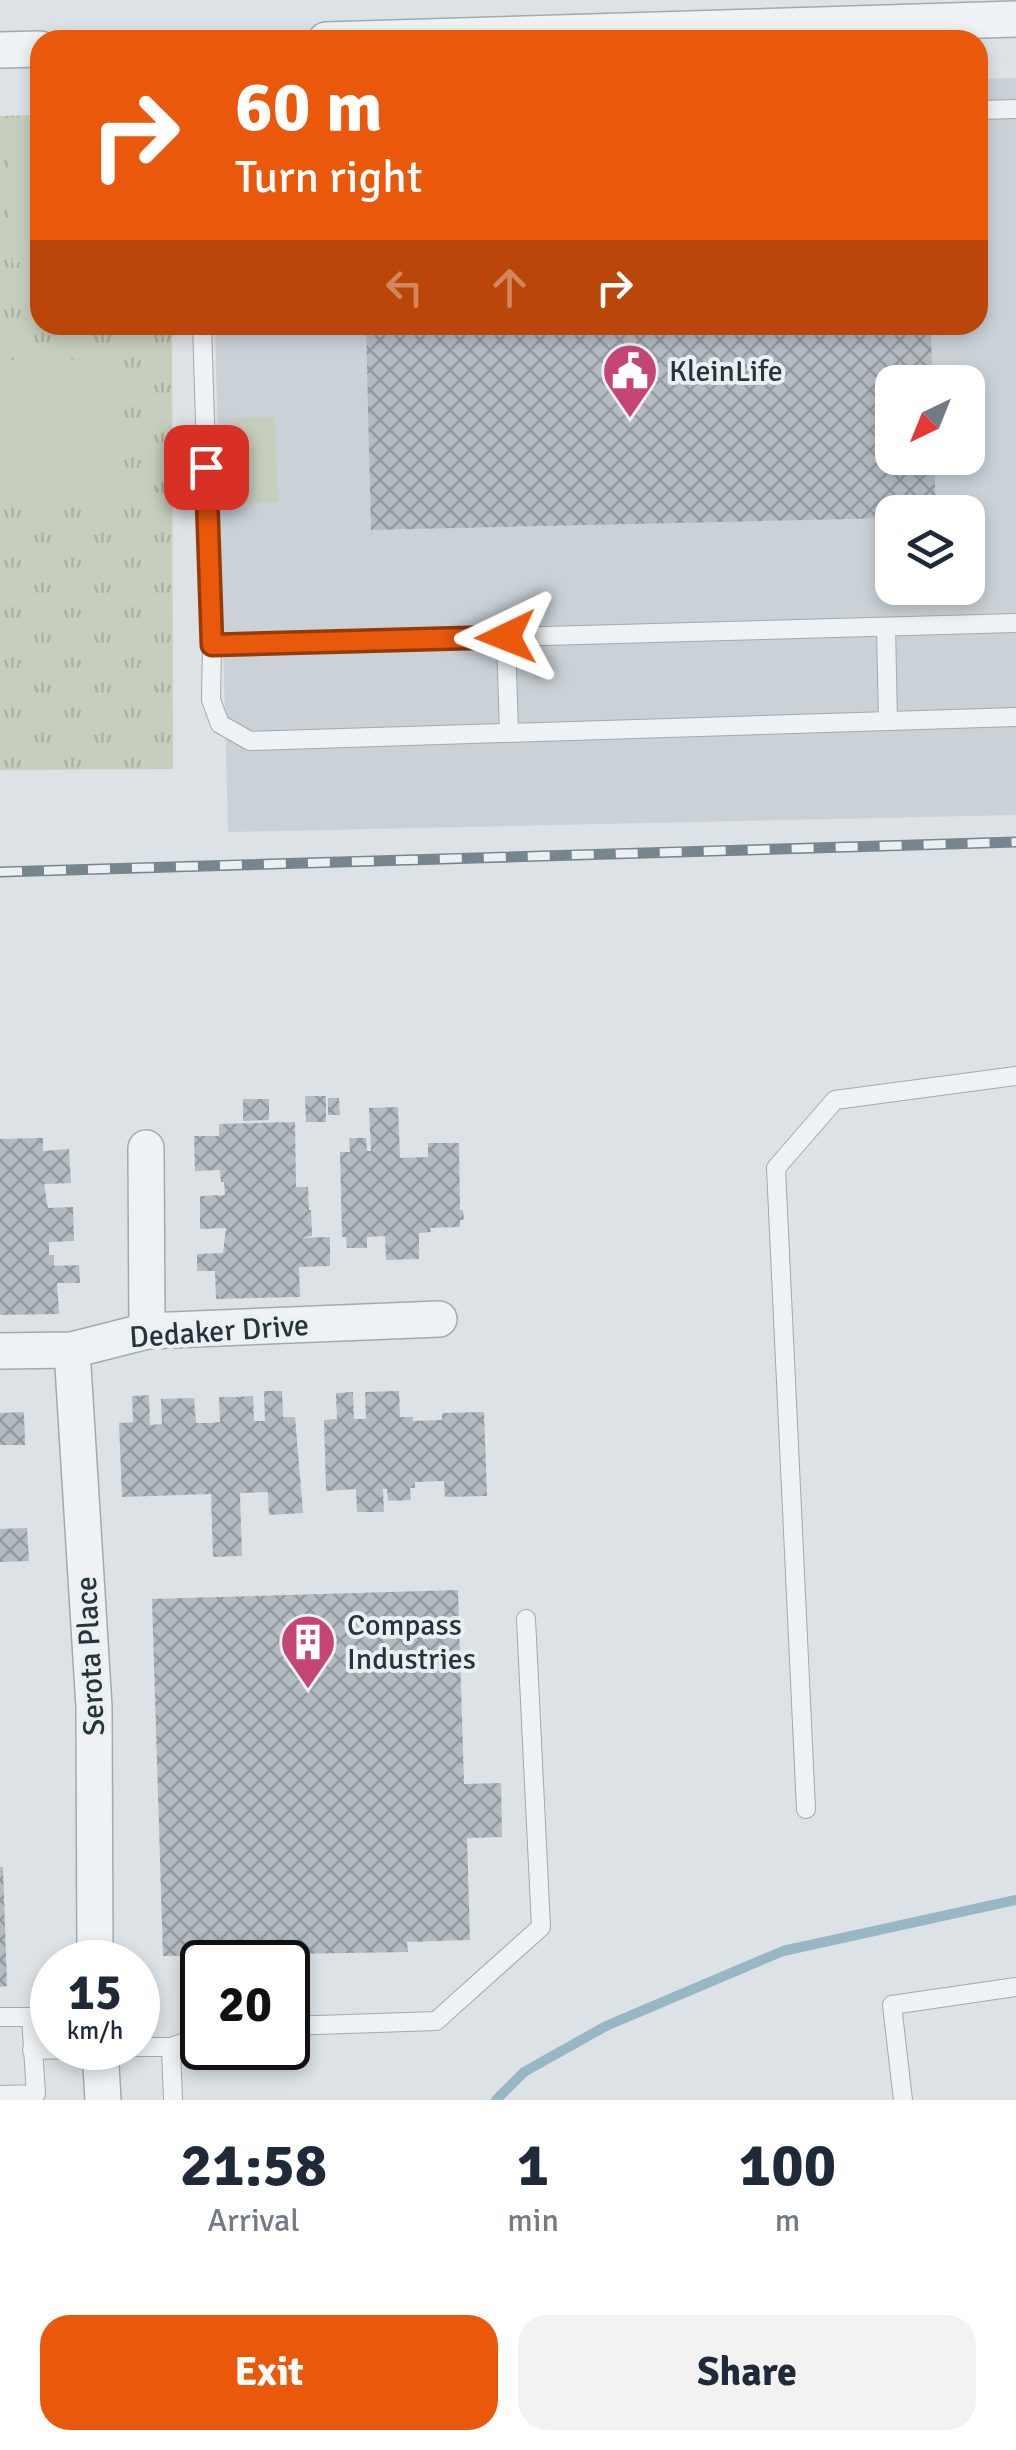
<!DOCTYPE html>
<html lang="en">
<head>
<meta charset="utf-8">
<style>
	body { margin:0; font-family:Signika,sans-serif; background:#f2f2f3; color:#1f2937; height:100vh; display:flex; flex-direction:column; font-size:38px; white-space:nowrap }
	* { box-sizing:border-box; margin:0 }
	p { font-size:32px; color:#747a83 }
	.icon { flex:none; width:55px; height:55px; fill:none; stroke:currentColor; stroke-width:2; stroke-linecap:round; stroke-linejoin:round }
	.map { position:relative; height:2100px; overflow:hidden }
	.sheet { display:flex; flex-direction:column; background:#fff; flex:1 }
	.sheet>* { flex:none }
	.hud { position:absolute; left:30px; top:30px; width:958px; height:305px; border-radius:30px; box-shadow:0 5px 15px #0003; background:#ea580c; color:#fff; overflow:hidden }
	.needle { width:65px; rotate:223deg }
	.buttons { position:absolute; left:875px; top:365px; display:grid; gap:20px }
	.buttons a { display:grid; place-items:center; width:110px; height:110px; border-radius:20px; background:#fff; box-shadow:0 5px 15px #0003; font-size:50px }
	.speed { position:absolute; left:30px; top:1940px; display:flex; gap:20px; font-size:50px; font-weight:700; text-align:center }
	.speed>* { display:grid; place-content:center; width:130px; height:130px; border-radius:50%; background:#fff; box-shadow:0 5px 15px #0003; line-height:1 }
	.speed small { font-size:25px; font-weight:400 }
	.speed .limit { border:5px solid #111; border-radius:15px; background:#fff; color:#111 }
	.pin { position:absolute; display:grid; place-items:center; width:85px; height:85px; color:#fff; margin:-42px; border-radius:20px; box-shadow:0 5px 15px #0006 }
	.me { position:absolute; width:110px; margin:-55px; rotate:268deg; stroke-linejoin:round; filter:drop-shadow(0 0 8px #0008) }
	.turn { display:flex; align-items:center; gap:35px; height:210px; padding:0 40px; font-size:45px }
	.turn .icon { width:130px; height:130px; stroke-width:2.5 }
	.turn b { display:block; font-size:70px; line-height:85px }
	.lanes { display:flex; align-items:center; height:95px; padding:0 40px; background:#0003; justify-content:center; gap:50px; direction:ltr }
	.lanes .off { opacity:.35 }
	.eta { display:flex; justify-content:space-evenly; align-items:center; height:170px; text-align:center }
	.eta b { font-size:60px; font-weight:700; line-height:70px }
	.primary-button { display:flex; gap:20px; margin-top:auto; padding:20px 40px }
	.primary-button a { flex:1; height:115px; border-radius:30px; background:#ea580c; color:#fff; font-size:40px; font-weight:700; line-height:115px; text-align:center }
	.primary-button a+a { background:#f2f2f3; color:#1f2937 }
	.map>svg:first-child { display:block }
</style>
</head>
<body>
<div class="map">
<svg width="1016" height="2100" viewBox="0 0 1016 2100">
	<defs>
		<pattern id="grass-tufts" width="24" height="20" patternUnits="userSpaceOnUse" patternTransform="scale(2.5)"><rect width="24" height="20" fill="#c6cfbe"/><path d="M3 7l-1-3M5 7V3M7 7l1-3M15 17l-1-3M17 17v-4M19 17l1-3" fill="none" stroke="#aab2a4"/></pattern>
		<pattern id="building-cross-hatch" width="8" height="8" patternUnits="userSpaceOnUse" patternTransform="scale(2.5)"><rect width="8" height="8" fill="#b4bcc2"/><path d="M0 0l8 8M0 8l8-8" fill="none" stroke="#92999f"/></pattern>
	</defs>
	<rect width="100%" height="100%" fill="#dce2e5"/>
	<path fill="#cad2d7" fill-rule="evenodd" d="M 1016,78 L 1016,815 L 228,832 L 215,325 L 978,325 L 978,79 ZM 892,382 L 968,382 L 968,458 L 892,458 ZM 892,512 L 968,512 L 968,588 L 892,588 Z"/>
	<polygon fill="url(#grass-tufts)" points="40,115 40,325 172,325 173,769 0,770 0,116"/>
	<g fill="#c6cfbe">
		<polygon points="40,149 40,262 12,263 9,150"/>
		<polygon points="117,359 119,505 0,507 0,360"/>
		<polygon points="275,417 278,502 236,504 233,418"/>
	</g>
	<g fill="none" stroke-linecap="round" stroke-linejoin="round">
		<polyline stroke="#98b7c4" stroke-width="10" points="496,2100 524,2072 606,2026 783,1951 1016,1900"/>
	</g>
	<g fill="url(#building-cross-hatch)">
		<polygon points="366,325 931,325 932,382 892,382 892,458 934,458 936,512 892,512 892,518 371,530"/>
		<polygon points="305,1096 326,1096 326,1122 306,1122"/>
		<polygon points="328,1098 339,1098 340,1115 328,1115"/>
		<polygon points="243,1099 269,1099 269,1120 243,1121"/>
		<polygon points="398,1107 400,1158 428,1157 428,1143 459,1143 460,1210 463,1210 464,1220 460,1220 460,1227 430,1228 431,1232 419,1233 419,1259 386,1260 385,1236 367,1237 367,1248 347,1248 346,1237 342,1237 340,1152 350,1152 349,1138 366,1138 367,1151 371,1151 369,1108"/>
		<polygon points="295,1122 296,1187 308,1187 309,1210 311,1210 312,1236 299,1238 330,1237 330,1266 299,1267 300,1297 216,1299 215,1271 197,1271 197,1254 223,1253 226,1228 200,1229 200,1196 225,1195 224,1182 221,1182 220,1170 195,1171 194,1136 219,1136 219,1124"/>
		<polygon points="43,1138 43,1151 69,1149 71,1183 44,1184 48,1208 73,1207 74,1241 49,1242 49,1255 54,1255 54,1266 79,1265 80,1283 57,1283 59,1314 0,1315 0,1139"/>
		<polygon points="264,1391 282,1391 283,1417 295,1417 303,1513 269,1515 268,1492 240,1493 242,1556 213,1557 211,1494 122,1497 119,1423 133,1422 132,1396 149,1395 150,1425 162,1424 161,1399 194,1398 196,1423 208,1423 220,1422 219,1397 235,1397 253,1396 254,1421 265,1421"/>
		<polygon points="399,1391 400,1417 413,1417 413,1421 442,1420 442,1413 484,1412 487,1496 445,1497 444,1481 415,1482 415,1488 410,1488 411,1500 388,1501 387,1489 383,1489 384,1512 357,1512 356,1489 326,1491 324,1420 337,1419 336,1393 353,1392 354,1419 366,1419 365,1392"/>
		<polygon points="24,1412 25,1445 0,1445 0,1413"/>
		<polygon points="27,1528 29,1561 0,1562 0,1529"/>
		<polygon points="458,1590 464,1784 501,1783 502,1837 467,1838 470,1940 407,1942 408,1952 163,1956 152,1599"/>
		<polygon points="0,1867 3,1867 7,1986 0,1987"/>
	</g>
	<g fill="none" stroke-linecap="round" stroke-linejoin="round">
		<g stroke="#a2aaaf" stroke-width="20">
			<g id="service">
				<polyline points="978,110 1016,109"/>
				<polyline points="202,325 212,645"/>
				<polyline points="1016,623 212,645 211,700 220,724 250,741 1016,717"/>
				<polyline points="886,627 888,721"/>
				<polyline points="506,637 509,733"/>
				<polyline points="806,1809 776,1168 835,1100 1016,1076"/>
				<polyline points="0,2017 31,2017 36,2094 0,2095"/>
				<polyline points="288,2026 436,2021 541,1927 526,1619"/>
				<polyline points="138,2047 171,2047 173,2100"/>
				<polyline points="171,2047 202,2036"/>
				<polyline points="32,2050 119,2048"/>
				<polyline points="903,2100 892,2005 1016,1987"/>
			</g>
		</g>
		<g stroke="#a2aaaf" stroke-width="38">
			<g id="minor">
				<polyline points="326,40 1016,19"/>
				<polyline points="0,50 40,49"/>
				<polyline points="146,1148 147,1331"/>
				<polyline points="72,1350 94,1707 95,1962"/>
				<polyline points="0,1351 72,1350 147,1331 439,1319"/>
				<polyline points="100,2048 103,2100"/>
			</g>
		</g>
		<use href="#service" stroke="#eef2f4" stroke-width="18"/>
		<use href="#minor" stroke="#eef2f4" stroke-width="35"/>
		<g stroke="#77858e" stroke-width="11">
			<polyline id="rail" points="0,872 1016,842"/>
		</g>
		<use href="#rail" stroke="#ebf0f3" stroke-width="8" stroke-dasharray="22" stroke-linecap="butt"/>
	</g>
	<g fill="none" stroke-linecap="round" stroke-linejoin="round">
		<g stroke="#983908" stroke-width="25">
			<polyline id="route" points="206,467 212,645 506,637"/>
		</g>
		<use href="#route" stroke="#ea580c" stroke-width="18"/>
	</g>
	<defs>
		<g id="civic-pin" transform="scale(2.875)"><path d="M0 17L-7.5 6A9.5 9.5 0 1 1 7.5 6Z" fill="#c54676" stroke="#ebf0f3"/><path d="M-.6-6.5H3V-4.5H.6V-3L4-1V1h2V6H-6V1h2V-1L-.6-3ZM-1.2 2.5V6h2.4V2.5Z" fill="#fff"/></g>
		<g id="building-pin" transform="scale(2.875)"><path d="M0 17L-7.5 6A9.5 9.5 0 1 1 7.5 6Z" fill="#c54676" stroke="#ebf0f3"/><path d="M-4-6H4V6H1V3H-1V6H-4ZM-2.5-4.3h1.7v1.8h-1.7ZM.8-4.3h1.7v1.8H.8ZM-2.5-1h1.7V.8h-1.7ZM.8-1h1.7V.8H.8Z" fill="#fff"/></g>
	</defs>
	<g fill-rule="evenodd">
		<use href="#civic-pin" x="630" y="371"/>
		<use href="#building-pin" x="308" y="1642"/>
	</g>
	<g text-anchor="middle" stroke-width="8" stroke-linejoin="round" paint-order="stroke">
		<g font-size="30" fill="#27333b" stroke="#ebf0f3" text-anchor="start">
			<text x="669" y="381">KleinLife</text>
			<text x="347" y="1635">Compass<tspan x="347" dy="34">Industries</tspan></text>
		</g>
		<g font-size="30" fill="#27333b" stroke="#ebf0f3">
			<text transform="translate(219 1331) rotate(-4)" y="10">Dedaker Drive</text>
			<text transform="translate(90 1656) rotate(-93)" y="10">Serota Place</text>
		</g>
	</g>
</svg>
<div class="buttons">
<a><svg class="needle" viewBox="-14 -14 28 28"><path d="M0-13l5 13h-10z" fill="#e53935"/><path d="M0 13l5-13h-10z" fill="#747a83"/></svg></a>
<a><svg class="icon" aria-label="layers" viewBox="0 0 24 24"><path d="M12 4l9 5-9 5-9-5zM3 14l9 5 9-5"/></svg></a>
</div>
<div class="speed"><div>15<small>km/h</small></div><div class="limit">20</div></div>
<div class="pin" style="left:206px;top:467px;background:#d93025"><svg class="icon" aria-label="arrive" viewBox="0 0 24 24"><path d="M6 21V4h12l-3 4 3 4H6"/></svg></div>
<svg class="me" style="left:506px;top:637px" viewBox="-20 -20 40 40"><path d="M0-17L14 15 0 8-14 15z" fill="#ea580c" stroke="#fff" stroke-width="4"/></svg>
<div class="hud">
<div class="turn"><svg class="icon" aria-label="right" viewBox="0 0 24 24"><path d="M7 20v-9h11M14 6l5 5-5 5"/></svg><div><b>60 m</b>Turn right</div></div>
<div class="lanes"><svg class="icon off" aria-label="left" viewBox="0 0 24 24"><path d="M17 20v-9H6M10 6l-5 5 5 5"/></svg><svg class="icon off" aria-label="ahead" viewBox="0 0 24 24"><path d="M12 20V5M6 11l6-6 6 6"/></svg><svg class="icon" aria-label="right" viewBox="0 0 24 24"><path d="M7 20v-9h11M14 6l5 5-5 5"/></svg></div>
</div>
</div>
<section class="sheet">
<div class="eta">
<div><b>21:58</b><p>Arrival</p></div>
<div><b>1</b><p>min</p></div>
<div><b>100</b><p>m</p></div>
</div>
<div class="primary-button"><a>Exit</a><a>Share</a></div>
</section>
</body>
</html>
